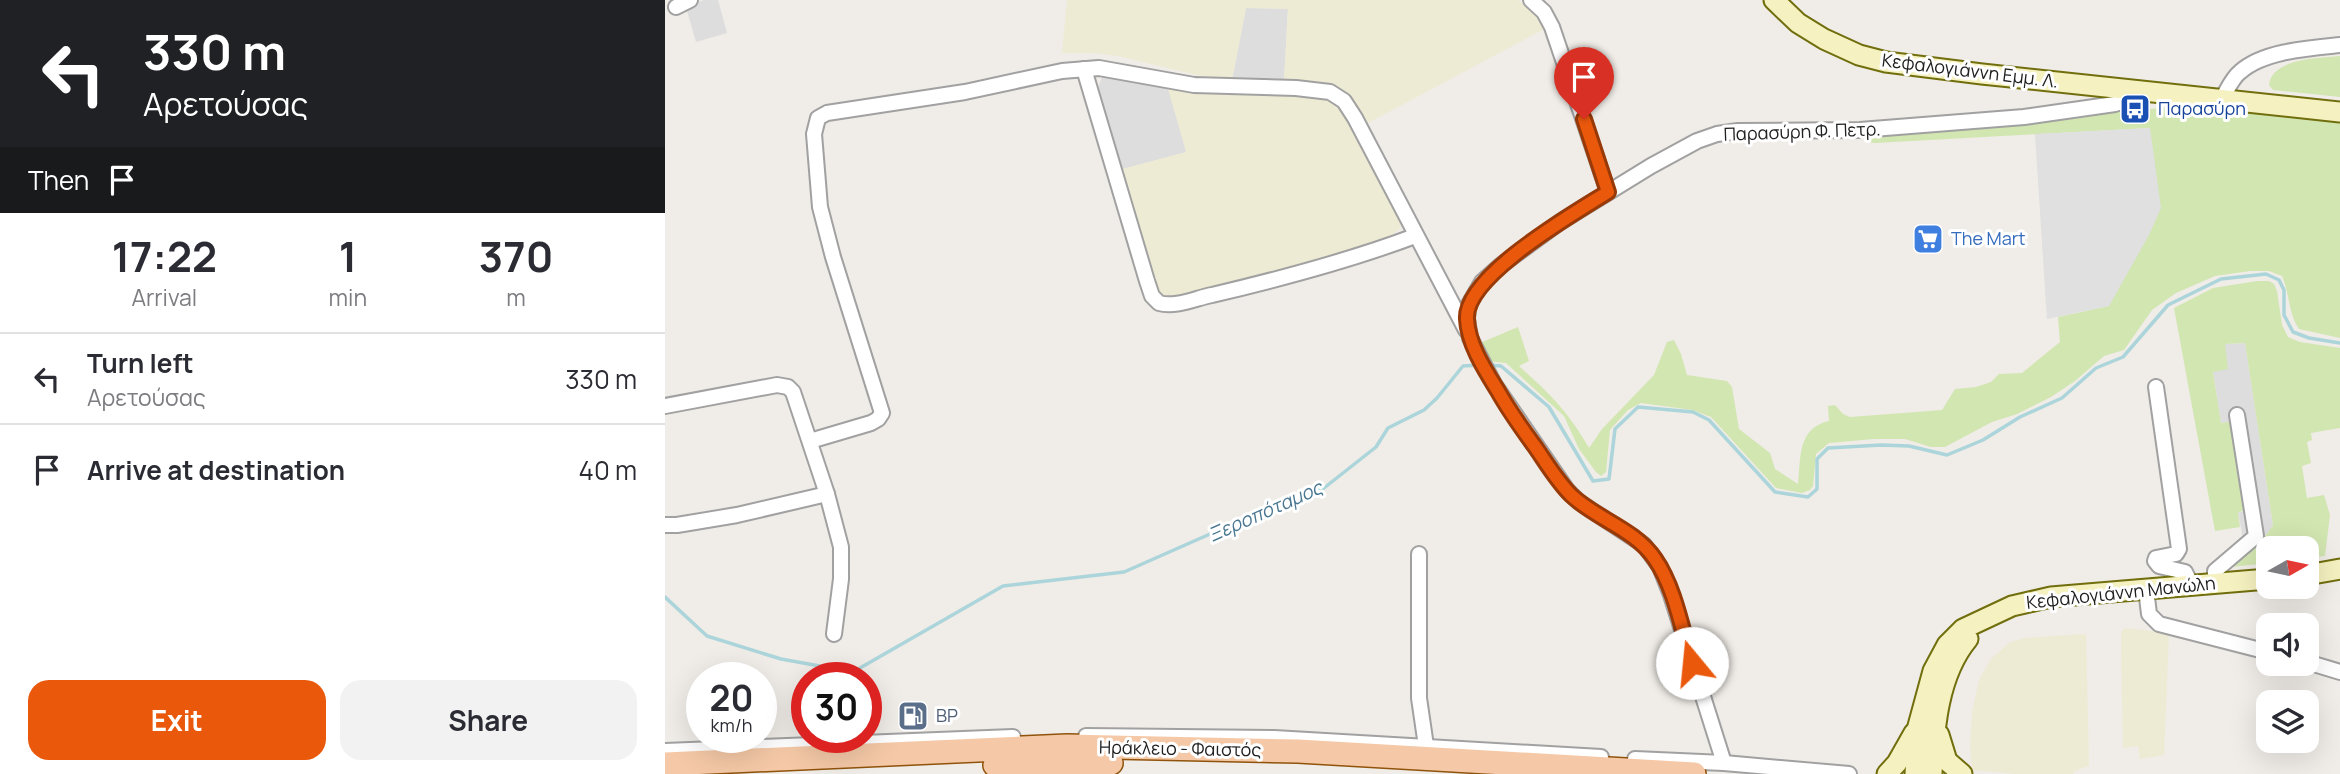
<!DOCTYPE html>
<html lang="en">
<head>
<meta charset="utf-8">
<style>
	body { margin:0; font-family:Manrope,sans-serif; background:#f2f2f3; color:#2b2b33; height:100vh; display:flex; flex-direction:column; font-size:26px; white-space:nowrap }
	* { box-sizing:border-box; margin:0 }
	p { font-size:23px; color:#7c7c81 }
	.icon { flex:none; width:38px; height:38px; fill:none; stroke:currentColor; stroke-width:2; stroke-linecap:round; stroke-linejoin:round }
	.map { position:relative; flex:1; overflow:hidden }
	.sheet { display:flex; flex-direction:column; background:#fff; width:665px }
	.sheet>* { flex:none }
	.hud { background:#202124; color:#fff; overflow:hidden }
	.needle { width:46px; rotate:81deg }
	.buttons { position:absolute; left:1591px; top:536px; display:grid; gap:14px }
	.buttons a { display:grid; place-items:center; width:63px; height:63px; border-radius:14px; background:#fff; box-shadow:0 7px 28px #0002; font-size:35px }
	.speed { position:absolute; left:21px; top:662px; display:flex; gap:14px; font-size:35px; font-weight:700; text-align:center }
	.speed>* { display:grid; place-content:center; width:91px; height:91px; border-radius:50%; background:#fff; box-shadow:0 7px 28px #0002; line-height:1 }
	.speed small { font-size:18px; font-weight:400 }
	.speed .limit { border:10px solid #d22; background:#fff; color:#111 }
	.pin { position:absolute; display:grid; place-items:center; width:60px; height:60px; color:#fff; margin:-72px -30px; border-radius:50% 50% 50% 0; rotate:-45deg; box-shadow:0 0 7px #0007 }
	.pin .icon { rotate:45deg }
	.me { position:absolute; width:77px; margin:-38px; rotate:343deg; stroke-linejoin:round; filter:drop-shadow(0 0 5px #0008) }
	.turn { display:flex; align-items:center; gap:24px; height:147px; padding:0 28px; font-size:32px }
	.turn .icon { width:91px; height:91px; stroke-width:2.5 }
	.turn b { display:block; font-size:49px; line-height:60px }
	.then { display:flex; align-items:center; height:66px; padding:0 28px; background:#0003; gap:14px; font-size:26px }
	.eta { display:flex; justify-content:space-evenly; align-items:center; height:119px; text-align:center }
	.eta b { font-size:42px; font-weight:700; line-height:49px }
	.primary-button { display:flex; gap:14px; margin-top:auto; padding:14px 28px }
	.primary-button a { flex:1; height:80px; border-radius:21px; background:#ea580c; color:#fff; font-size:28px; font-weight:700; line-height:80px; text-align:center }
	.primary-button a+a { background:#f2f2f3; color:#2b2b33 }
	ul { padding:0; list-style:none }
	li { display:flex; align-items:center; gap:21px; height:91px; padding:0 28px; border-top:2px solid #e1e1e2 }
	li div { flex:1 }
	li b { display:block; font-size:26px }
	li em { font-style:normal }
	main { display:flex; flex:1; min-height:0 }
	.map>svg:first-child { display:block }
</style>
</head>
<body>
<main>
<section class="sheet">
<div class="hud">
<div class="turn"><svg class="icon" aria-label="left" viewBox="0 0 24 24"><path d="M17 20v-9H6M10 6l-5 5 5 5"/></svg><div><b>330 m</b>Αρετούσας</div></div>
<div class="then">Then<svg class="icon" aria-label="arrive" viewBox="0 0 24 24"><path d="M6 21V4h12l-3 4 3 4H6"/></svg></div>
</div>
<div class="eta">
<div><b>17:22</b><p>Arrival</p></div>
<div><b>1</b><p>min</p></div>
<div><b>370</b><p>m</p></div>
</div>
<ul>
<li><svg class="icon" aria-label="left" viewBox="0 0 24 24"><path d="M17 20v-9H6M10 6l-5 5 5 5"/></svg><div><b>Turn left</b><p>Αρετούσας</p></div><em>330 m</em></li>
<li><svg class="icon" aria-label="arrive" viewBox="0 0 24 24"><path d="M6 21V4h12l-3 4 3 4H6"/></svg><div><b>Arrive at destination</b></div><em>40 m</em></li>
</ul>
<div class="primary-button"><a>Exit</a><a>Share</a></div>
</section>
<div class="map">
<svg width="1675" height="774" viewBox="0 0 1675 774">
	<rect width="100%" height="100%" fill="#f0ece7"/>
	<g fill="#dedddd">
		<polygon points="39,0 53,0 62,33 31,42 21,7"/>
		<polygon points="581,8 623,9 619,80 567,80"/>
		<polygon points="438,74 502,85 522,152 454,170 432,91"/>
		<polygon points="1580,343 1608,525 1602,534 1578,539 1573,512 1584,511 1569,421 1556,423 1548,371 1562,369 1559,344"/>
	</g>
	<g fill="#edebd4">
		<polygon points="402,0 853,0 873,16 881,28 703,123 690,103 679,90 653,84 619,80 623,9 581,8 567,80 536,76 453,56 429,53 397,53"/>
		<polygon points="502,85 568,94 658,96 669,101 678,110 734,215 736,227 728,234 706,244 562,285 513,296 500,296 491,291 454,170 521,152"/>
		<polygon points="1460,628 1504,633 1499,755 1475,759 1473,746 1458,748 1456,649 1456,632"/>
		<polygon points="1421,634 1424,766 1409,771 1408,774 1350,774 1307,770 1305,747 1307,712 1314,680 1326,659 1345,642 1360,638"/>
	</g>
	<g fill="#d2e6b1">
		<path d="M 1675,56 L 1675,97 L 1608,90 L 1604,85 C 1607,58 1654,58 1675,56 Z"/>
		<path d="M 1517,106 L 1577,110 L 1675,122 L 1675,338 L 1634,329 C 1623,313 1625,294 1617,276 L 1604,271 L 1585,271 L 1550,276 L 1511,293 L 1487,310 L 1459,350 L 1439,356 L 1410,381 L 1386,397 L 1352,414 L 1327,422 L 1280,447 L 1266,447 L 1240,439 L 1209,439 L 1164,443 L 1151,454 L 1148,486 L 1145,490 L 1137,493 L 1111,488 L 1046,417 L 1027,410 L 976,403 L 963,410 L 945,430 L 941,472 L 936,476 L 931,472 L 914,449 L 899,416 L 841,363 L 821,361 L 815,343 L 853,327 L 864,361 L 854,366 C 885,394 903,411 924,448 L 937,429 L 989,375 L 1002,342 L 1009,340 L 1016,354 L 1022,375 L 1062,381 L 1067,387 L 1074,429 L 1105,453 L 1110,469 L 1133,484 C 1136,458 1132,428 1164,421 L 1163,406 L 1170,405 L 1178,414 L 1185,417 L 1277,410 L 1290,389 L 1311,387 L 1326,382 L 1334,374 L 1357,373 L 1395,342 L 1393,317 L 1444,306 L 1485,128 L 1210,143 L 1203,142 L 1202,138 L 1209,134 Z"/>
		<polygon points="1592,281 1604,281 1609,284 1612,291 1617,325 1623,337 1635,342 1675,348 1675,428 1646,433 1647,440 1642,442 1646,463 1637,466 1642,498 1659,495 1665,515 1660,556 1642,558 1642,548 1603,548 1603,563 1558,568 1602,534 1608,525 1580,343 1560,344 1563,369 1548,372 1556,423 1570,421 1584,510 1573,512 1575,527 1550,531 1509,308 1548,288"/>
	</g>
	<polygon fill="#e0e0e0" points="1485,128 1496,208 1484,235 1444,306 1382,319 1370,134"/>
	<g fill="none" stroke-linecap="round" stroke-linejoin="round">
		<g stroke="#abd5da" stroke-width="3.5">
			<polyline points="823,365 836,366 884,407 928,481 944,479 950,429 973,407 1028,412 1044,420 1110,492 1143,497 1152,489 1152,459 1163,448 1216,445 1244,446 1282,455 1318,440 1355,417 1397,398 1431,368 1458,357 1503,305 1556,279 1601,274 1614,280 1619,290 1619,315 1628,332 1644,338 1675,343"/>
			<polyline points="0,597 42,636 116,659 188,672 338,586 459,572 579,519 659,488 711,447 723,428 759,410 772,398 798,366 815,365"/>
		</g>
		<g stroke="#a1a1a1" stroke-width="18">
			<g id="minor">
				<polyline points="866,0 879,12 887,27 943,192"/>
				<polyline points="11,7 25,0"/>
				<path d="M 419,69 L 482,281 L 487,296 L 494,303 C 510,308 531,298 547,295 C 615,279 684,261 750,236"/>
				<path d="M 1556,100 C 1562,91 1567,78 1575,72 C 1598,51 1645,48 1675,45"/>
				<polyline points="1491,387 1514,549 1511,554 1491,558 1490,561 1494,566 1520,572 1527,586"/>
				<polyline points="0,406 112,385 123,387 128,392 162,494 176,547 176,579 169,634"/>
				<polyline points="145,441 206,423 213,419 217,413 168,257 155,207 149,134 153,118 162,113 300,92 397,71 434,68 529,85 631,88 665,92 679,101 690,118 801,330"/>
				<polyline points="0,525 12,525 72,515 162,494"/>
				<polyline points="754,554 754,698 761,746"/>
				<polyline points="1550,584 1550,571 1591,536 1572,415"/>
				<polyline points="1481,589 1484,614 1494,624 1603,652"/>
				<polyline points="1642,662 1675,672"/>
				<polyline points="421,736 609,738 936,757"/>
				<polyline points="0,751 348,737"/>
				<polyline points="970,759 1059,763 1184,774"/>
				<polyline points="1059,763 1006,595 995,567 979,545 914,502 902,490 829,384 805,338 802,319 803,306 817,282 835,266 895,222 986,166 1032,141 1052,134 1073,131 1195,130 1359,117 1450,104 1470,98 1476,91"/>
			</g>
		</g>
		<g stroke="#706e0d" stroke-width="23">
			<g id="secondary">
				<polyline points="1109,0 1133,23 1159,39 1194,55 1221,62 1317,74 1675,112"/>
				<polyline points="1642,575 1675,569"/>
				<polyline points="1274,735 1282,761 1297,774"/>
				<polyline points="1222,774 1232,763 1249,733"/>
				<polyline points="1250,774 1253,726 1268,671 1282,645 1298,629 1347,606 1386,597 1603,579"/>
				<path d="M 1267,774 C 1269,729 1273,675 1303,639"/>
			</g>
		</g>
		<g stroke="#90530b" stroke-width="26">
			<g id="primary">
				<polyline points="0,764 402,746 633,751 1029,774"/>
				<polyline points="330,765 446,763"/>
			</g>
		</g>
		<use href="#minor" stroke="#fff" stroke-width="14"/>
		<use href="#secondary" stroke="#f5f1c0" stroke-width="19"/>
		<use href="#primary" stroke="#f5c9a7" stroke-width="23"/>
	</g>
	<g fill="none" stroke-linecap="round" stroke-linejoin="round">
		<g stroke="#983908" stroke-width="18">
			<path id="route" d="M 919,119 L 943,192 C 910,213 799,276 802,319 C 803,344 820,370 833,391 C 844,411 858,430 871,448 C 882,464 892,481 906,495 C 931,519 970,529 990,559 C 1010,588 1017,630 1027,663"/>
		</g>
		<use href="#route" stroke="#ea580c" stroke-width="12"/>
	</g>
	<defs>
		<g id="bus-square" transform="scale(1.575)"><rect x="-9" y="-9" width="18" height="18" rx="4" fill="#1a4fb4" stroke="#fff"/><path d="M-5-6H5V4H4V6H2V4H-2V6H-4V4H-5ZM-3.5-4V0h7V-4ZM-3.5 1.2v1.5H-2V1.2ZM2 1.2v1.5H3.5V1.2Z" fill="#fff"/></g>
		<g id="supermarket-square" transform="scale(1.575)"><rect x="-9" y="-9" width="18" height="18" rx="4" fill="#3f7fe0" stroke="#fff"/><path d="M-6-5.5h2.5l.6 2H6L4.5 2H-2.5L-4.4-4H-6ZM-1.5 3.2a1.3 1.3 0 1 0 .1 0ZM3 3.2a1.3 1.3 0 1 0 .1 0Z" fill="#fff"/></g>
		<g id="fuel-square" transform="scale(1.575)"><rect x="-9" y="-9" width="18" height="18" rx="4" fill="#5c6f8a" stroke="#fff"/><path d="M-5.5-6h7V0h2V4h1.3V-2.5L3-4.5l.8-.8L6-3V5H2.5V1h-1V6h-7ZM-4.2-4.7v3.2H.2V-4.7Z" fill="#fff"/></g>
	</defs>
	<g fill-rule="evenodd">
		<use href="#bus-square" x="1470" y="109"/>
		<use href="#supermarket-square" x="1263" y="239"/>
		<use href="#fuel-square" x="248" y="716"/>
	</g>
	<g text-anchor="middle" stroke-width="6" stroke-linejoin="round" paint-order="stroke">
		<g font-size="18" fill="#202020" stroke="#fff">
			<text transform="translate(1305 71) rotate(7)" y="6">Κεφαλογιάννη Εμμ. Λ.</text>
			<text transform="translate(1137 132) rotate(-2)" y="6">Παρασύρη Φ. Πετρ.</text>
			<text transform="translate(1456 593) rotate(-6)" y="6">Κεφαλογιάννη Μανώλη</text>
			<text transform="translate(515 749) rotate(1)" y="6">Ηράκλειο - Φαιστός</text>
		</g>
		<g font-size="18" fill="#164399" stroke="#fff" text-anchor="start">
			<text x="1493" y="115">Παρασύρη</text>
		</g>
		<g font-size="18" fill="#366cbe" stroke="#fff" text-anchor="start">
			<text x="1286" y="245">The Mart</text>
		</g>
		<g font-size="18" fill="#4e5e75" stroke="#fff" text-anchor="start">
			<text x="271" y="722">BP</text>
		</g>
		<g font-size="19" font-style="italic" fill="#497792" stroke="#fff">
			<text transform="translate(600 511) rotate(-24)" y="7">Ξεροπόταμος</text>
		</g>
	</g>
</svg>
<div class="buttons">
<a><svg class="needle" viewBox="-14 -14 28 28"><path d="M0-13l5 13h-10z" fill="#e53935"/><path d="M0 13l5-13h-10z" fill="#7c7c81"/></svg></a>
<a><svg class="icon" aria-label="sound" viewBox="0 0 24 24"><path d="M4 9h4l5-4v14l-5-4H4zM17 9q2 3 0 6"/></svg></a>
<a><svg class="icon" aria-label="layers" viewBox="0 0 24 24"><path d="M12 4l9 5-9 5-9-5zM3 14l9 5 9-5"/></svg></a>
</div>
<div class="speed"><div>20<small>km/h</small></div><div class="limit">30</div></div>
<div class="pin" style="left:919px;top:119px;background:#d93025"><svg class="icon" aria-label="arrive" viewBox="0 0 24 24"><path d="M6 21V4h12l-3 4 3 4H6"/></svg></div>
<svg class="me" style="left:1027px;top:663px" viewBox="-20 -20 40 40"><circle r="19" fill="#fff"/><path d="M0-13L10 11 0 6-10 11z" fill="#ea580c"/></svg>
</div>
</main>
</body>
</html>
